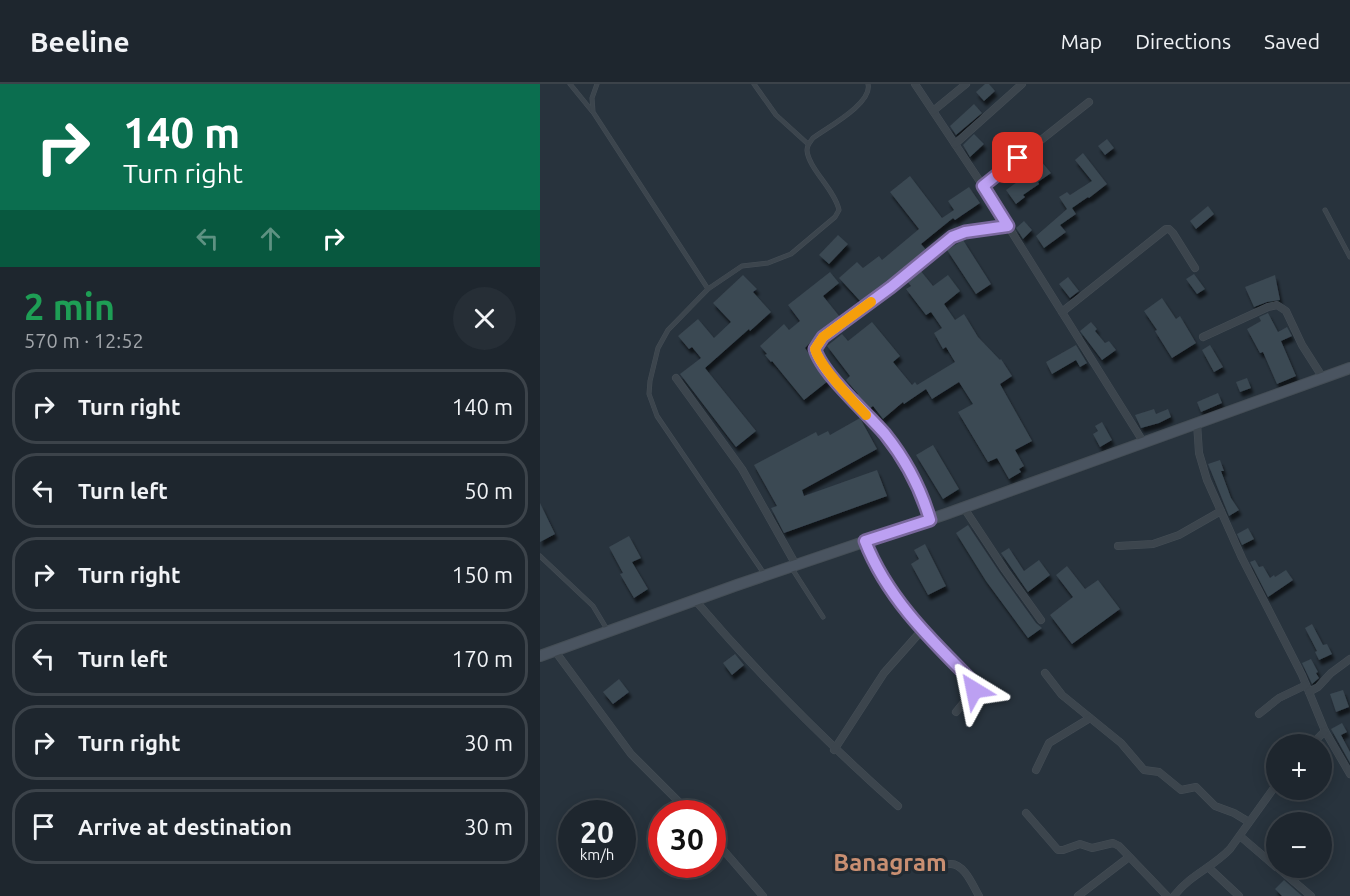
<!DOCTYPE html>
<html lang="en">
<head>
<meta charset="utf-8">
<style>
	body { margin:0; font-family:Ubuntu,sans-serif; background:#262e36; color:#f1f3f6; height:100vh; display:flex; flex-direction:column; font-size:22px; white-space:nowrap }
	* { box-sizing:border-box; margin:0 }
	p { font-size:20px; color:#a1a5aa }
	.icon { flex:none; width:33px; height:33px; fill:none; stroke:currentColor; stroke-width:2; stroke-linecap:round; stroke-linejoin:round }
	.map { position:relative; flex:1; overflow:hidden }
	.side { display:flex; flex-direction:column; background:#1e262e; width:540px }
	.side>* { flex:none }
	.guide { background:#0b6e4f; color:#fff; overflow:hidden }
	.controls { position:absolute; left:726px; top:650px; display:grid; gap:12px }
	.controls a { display:grid; place-items:center; width:66px; height:66px; border-radius:50%; background:#1e262e; box-shadow:0 3px 15px #0003,0 0 0 2px #3c434a; font-size:30px }
	.speed { position:absolute; left:18px; top:716px; display:flex; gap:12px; font-size:30px; font-weight:700; text-align:center }
	.speed>* { display:grid; place-content:center; width:78px; height:78px; border-radius:50%; background:#1e262e; box-shadow:0 3px 15px #0003,0 0 0 2px #3c434a; line-height:1 }
	.speed small { font-size:15px; font-weight:400 }
	.speed .limit { border:9px solid #d22; background:#fff; color:#111 }
	.pin { position:absolute; display:grid; place-items:center; width:51px; height:51px; color:#fff; margin:-26px; border-radius:12px; box-shadow:0 3px 9px #0006 }
	.me { position:absolute; width:66px; margin:-33px; rotate:325deg; stroke-linejoin:round; filter:drop-shadow(0 0 4px #0008) }
	.turn { display:flex; align-items:center; gap:21px; height:126px; padding:0 24px; font-size:27px }
	.turn .icon { width:78px; height:78px; stroke-width:2.5 }
	.turn b { display:block; font-size:42px; line-height:51px }
	.lanes { display:flex; align-items:center; height:57px; padding:0 24px; background:#0003; justify-content:center; gap:30px; direction:ltr }
	.lanes .off { opacity:.35 }
	.round { display:grid; place-items:center; flex:none; width:63px; height:63px; border-radius:32px; background:#262e36 }
	.summary { display:flex; align-items:center; justify-content:space-between; height:102px; padding:0 24px }
	h1 { font-size:36px; font-weight:600; line-height:45px; color:#1e9e55 }
	ul { padding:0; list-style:none }
	li { display:flex; align-items:center; gap:18px; height:75px; margin:0 12px 9px; padding:0 12px; border:3px solid #3c434a; border-radius:24px }
	li div { flex:1 }
	li b { display:block; font-size:22px }
	li em { font-style:normal }
	header { display:flex; align-items:center; gap:36px; box-sizing:border-box; height:84px; padding:0 30px; background:#1e262e; border-bottom:2px solid #3c434a }
	header strong { font-size:28px }
	nav { display:flex; gap:33px; margin-inline-start:auto; font-size:21px }
	main { display:flex; flex:1; min-height:0 }
	.map>svg:first-child { display:block }
</style>
</head>
<body>
<header>
<strong>Beeline</strong>
<nav><a>Map</a><a>Directions</a><a>Saved</a></nav>
</header>
<main>
<section class="side">
<div class="guide">
<div class="turn"><svg class="icon" aria-label="right" viewBox="0 0 24 24"><path d="M7 20v-9h11M14 6l5 5-5 5"/></svg><div><b>140 m</b>Turn right</div></div>
<div class="lanes"><svg class="icon off" aria-label="left" viewBox="0 0 24 24"><path d="M17 20v-9H6M10 6l-5 5 5 5"/></svg><svg class="icon off" aria-label="ahead" viewBox="0 0 24 24"><path d="M12 20V5M6 11l6-6 6 6"/></svg><svg class="icon" aria-label="right" viewBox="0 0 24 24"><path d="M7 20v-9h11M14 6l5 5-5 5"/></svg></div>
</div>
<div class="summary"><div><h1>2 min</h1><p>570 m · 12:52</p></div><a class="round"><svg class="icon" aria-label="close" viewBox="0 0 24 24"><path d="M6 6l12 12M18 6L6 18"/></svg></a></div>
<ul>
<li><svg class="icon" aria-label="right" viewBox="0 0 24 24"><path d="M7 20v-9h11M14 6l5 5-5 5"/></svg><div><b>Turn right</b></div><em>140 m</em></li>
<li><svg class="icon" aria-label="left" viewBox="0 0 24 24"><path d="M17 20v-9H6M10 6l-5 5 5 5"/></svg><div><b>Turn left</b></div><em>50 m</em></li>
<li><svg class="icon" aria-label="right" viewBox="0 0 24 24"><path d="M7 20v-9h11M14 6l5 5-5 5"/></svg><div><b>Turn right</b></div><em>150 m</em></li>
<li><svg class="icon" aria-label="left" viewBox="0 0 24 24"><path d="M17 20v-9H6M10 6l-5 5 5 5"/></svg><div><b>Turn left</b></div><em>170 m</em></li>
<li><svg class="icon" aria-label="right" viewBox="0 0 24 24"><path d="M7 20v-9h11M14 6l5 5-5 5"/></svg><div><b>Turn right</b></div><em>30 m</em></li>
<li><svg class="icon" aria-label="arrive" viewBox="0 0 24 24"><path d="M6 21V4h12l-3 4 3 4H6"/></svg><div><b>Arrive at destination</b></div><em>30 m</em></li>
</ul>
</section>
<div class="map">
<svg width="810" height="812" viewBox="0 0 810 812">
	<defs>
		<filter id="shadow"><feDropShadow dx="2.5" dy="5" stdDeviation="1.5" flood-color="#0009"/></filter>
	</defs>
	<rect width="100%" height="100%" fill="#28333d"/>
	<g fill="#3b4852" filter="url(#shadow)">
		<polygon points="445,0 449,0 455,7 444,17 436,8"/>
		<polygon points="434,20 442,29 416,51 410,42"/>
		<polygon points="434,50 444,60 430,73 423,61"/>
		<polygon points="567,55 574,64 565,71 558,62"/>
		<polygon points="543,69 567,100 549,114 548,113 532,124 536,130 520,141 526,148 504,164 496,152 527,125 519,113 527,108 530,111 552,97 535,76"/>
		<polygon points="495,70 511,89 498,98 499,100 483,111 485,113 476,120 466,106 477,98 470,88"/>
		<polygon points="370,92 402,134 414,126 408,117 429,103 440,119 415,136 413,134 381,160 387,167 321,218 299,194 317,178 323,184 339,172 342,176 379,145 350,108"/>
		<polygon points="668,122 674,130 656,145 650,137"/>
		<polygon points="484,137 492,146 483,155 476,144"/>
		<polygon points="298,151 308,160 289,180 279,171"/>
		<polygon points="423,156 451,200 436,210 407,166"/>
		<polygon points="380,186 393,202 408,191 420,207 404,220 415,236 424,230 438,253 460,276 461,275 472,292 460,300 492,357 475,366 484,382 479,385 481,388 469,395 457,374 448,378 418,328 433,320 419,298 392,315 386,305 364,320 363,318 343,335 333,322 329,325 317,311 318,310 306,296 310,292 287,262 302,250 308,257 332,238 360,272 353,278 372,301 375,298 377,301 415,278 406,263 403,265 394,249 402,244 391,228 386,231 366,205 371,202 367,197"/>
		<polygon points="290,188 299,199 283,212 300,233 279,249 265,264 288,297 264,316 232,277 231,278 225,271 227,270 220,262 244,240 249,246 260,237 248,221"/>
		<polygon points="654,190 665,205 657,210 646,195"/>
		<polygon points="203,191 217,205 213,208 231,228 210,247 209,245 165,284 216,347 196,363 140,290 161,274 152,263 149,265 138,252 158,235 174,254 191,238 173,219"/>
		<polygon points="735,191 740,216 727,218 714,223 705,203"/>
		<polygon points="528,193 539,207 530,214 519,200"/>
		<polygon points="622,214 636,235 640,232 656,259 632,274 615,247 617,246 604,227"/>
		<polygon points="728,229 738,248 747,243 752,252 741,257 756,292 737,300 723,268 720,269 707,245 721,237 719,233"/>
		<polygon points="551,238 557,245 555,247 565,259 569,257 576,266 562,276 540,247"/>
		<polygon points="536,261 547,279 540,283 536,276 512,290 506,278"/>
		<polygon points="670,261 683,283 674,288 662,266"/>
		<polygon points="707,294 711,304 700,308 696,298"/>
		<polygon points="678,309 682,319 661,328 657,318"/>
		<polygon points="614,325 616,330 628,325 631,333 619,339 601,344 595,331"/>
		<polygon points="320,334 337,365 262,406 264,412 337,386 347,412 244,449 231,424 237,422 214,381 276,348 278,352 288,347 290,351"/>
		<polygon points="562,338 572,356 560,363 553,350 558,347 555,342"/>
		<polygon points="393,361 419,405 403,415 376,371"/>
		<polygon points="680,376 684,387 681,387 691,414 699,426 689,432 668,380"/>
		<polygon points="0,419 15,450 0,458"/>
		<polygon points="428,441 460,489 496,539 502,544 488,554 446,497 416,449"/>
		<polygon points="708,444 714,455 702,461 697,450"/>
		<polygon points="89,452 101,474 92,478 108,505 94,514 80,490 83,489 69,463"/>
		<polygon points="385,460 406,502 388,511 371,480 379,475 374,466"/>
		<polygon points="469,464 484,487 499,476 510,491 488,508 461,469"/>
		<polygon points="715,476 719,483 723,482 730,494 734,491 735,493 746,486 753,496 728,513 710,478"/>
		<polygon points="527,482 545,505 558,496 580,525 532,560 510,531 533,513 516,491"/>
		<polygon points="772,540 783,561 787,560 792,570 779,576 775,568 777,567 765,544"/>
		<polygon points="195,570 204,581 192,591 183,579"/>
		<polygon points="771,575 778,588 776,589 779,594 772,600 762,579"/>
		<polygon points="79,595 89,608 73,620 63,608"/>
		<polygon points="803,606 809,623 796,628 790,610"/>
		<polygon points="802,639 807,648 801,651 810,668 810,679 791,645"/>
		<polygon points="744,796 762,812 742,812 735,805"/>
	</g>
	<g fill="none" stroke-linecap="round" stroke-linejoin="round">
		<g stroke="#454e56" stroke-width="5">
			<g id="lane">
				<polyline points="30,0 52,27"/>
				<polyline points="57,0 52,14 53,28 168,205"/>
				<polyline points="214,0 236,31 268,60"/>
				<polyline points="785,126 810,173"/>
				<polyline points="0,472 53,522 68,547"/>
				<polyline points="251,483 283,533"/>
				<path d="M 225,491 L 117,332 L 109,310 L 110,297 L 118,264 L 128,246 L 168,205 L 202,182 L 228,179 L 251,170 L 295,133 L 299,126 C 295,106 268,84 267,66 C 267,61 270,58 273,54 C 288,43 333,19 328,0"/>
			</g>
		</g>
		<g stroke="#454e56" stroke-width="8">
			<g id="street">
				<polyline points="375,0 443,102 604,359"/>
				<polyline points="393,27 426,0"/>
				<polyline points="415,60 482,0"/>
				<polyline points="443,102 549,18"/>
				<polyline points="522,228 626,145 629,145 633,149 655,184"/>
				<polyline points="663,253 728,223 737,221 746,227 762,261 783,294"/>
				<polyline points="136,294 202,385 256,481"/>
				<polyline points="657,339 659,369 667,396 702,474 762,591 785,647 810,690"/>
				<polyline points="424,424 465,486 501,536"/>
				<path d="M 390,436 C 381,405 365,375 345,350 C 327,329 282,290 275,265 L 283,253 L 351,203 L 412,153 L 425,148 L 468,142"/>
				<path d="M 325,457 C 347,514 391,556 433,598 L 434,606 L 416,628"/>
				<polyline points="578,462 613,460 639,451 681,427"/>
				<path d="M 155,516 C 218,590 286,658 358,722"/>
				<polyline points="15,567 91,670 150,729"/>
				<polyline points="505,589 522,611 581,659 604,686 619,688 641,706 656,703 675,722 694,729 709,738"/>
				<polyline points="769,608 778,603 791,589 810,575"/>
				<polyline points="719,630 739,614 766,601"/>
				<polyline points="772,660 785,647"/>
				<polyline points="294,666 344,589 382,546"/>
				<polyline points="496,686 509,659 550,634"/>
				<polyline points="486,729 518,766 523,766 540,760 552,764 573,759 579,762 627,812"/>
				<polyline points="700,752 736,783"/>
				<polyline points="172,753 223,812"/>
				<polyline points="668,783 699,812"/>
				<polyline points="737,783 771,812"/>
				<path d="M 390,785 C 397,783 404,780 410,780 C 424,779 433,802 439,812"/>
				<polyline points="538,812 589,773"/>
				<path d="M 634,812 C 651,790 672,784 690,765 L 736,701"/>
			</g>
		</g>
		<g stroke="#454e56" stroke-width="12">
			<polyline id="secondary" points="0,572 197,501 406,430 810,284"/>
		</g>
		<use href="#lane" stroke="#3c454d" stroke-width="4"/>
		<use href="#street" stroke="#3c454d" stroke-width="7"/>
		<use href="#secondary" stroke="#4a5460" stroke-width="10"/>
	</g>
	<g fill="none" stroke-linecap="round" stroke-linejoin="round">
		<g stroke="#7a689d" stroke-width="15">
			<path id="route" d="M 434,606 L 433,598 C 391,556 347,514 325,457 L 390,436 C 381,405 365,375 345,350 C 327,329 282,290 275,265 L 283,253 L 351,203 L 412,153 L 425,148 L 468,142 L 443,102 L 478,74"/>
		</g>
		<use href="#route" stroke="#bca0f2" stroke-width="10"/>
		<path stroke="#f59e0b" stroke-width="10" d="M 326,331 C 312,316 280,283 275,265 L 283,253 L 331,218"/>
	</g>
	<g text-anchor="middle" stroke-width="6" stroke-linejoin="round" paint-order="stroke">
		<g font-size="24" font-weight="bold" fill="#c98f72" stroke="#212a32">
			<text x="350" y="787">Banagram</text>
		</g>
	</g>
</svg>
<div class="controls">
<a>+</a>
<a>−</a>
</div>
<div class="speed"><div>20<small>km/h</small></div><div class="limit">30</div></div>
<div class="pin" style="left:478px;top:74px;background:#d93025"><svg class="icon" aria-label="arrive" viewBox="0 0 24 24"><path d="M6 21V4h12l-3 4 3 4H6"/></svg></div>
<svg class="me" style="left:434px;top:606px" viewBox="-20 -20 40 40"><path d="M0-17L14 15 0 8-14 15z" fill="#bca0f2" stroke="#fff" stroke-width="4"/></svg>
</div>
</main>
</body>
</html>
